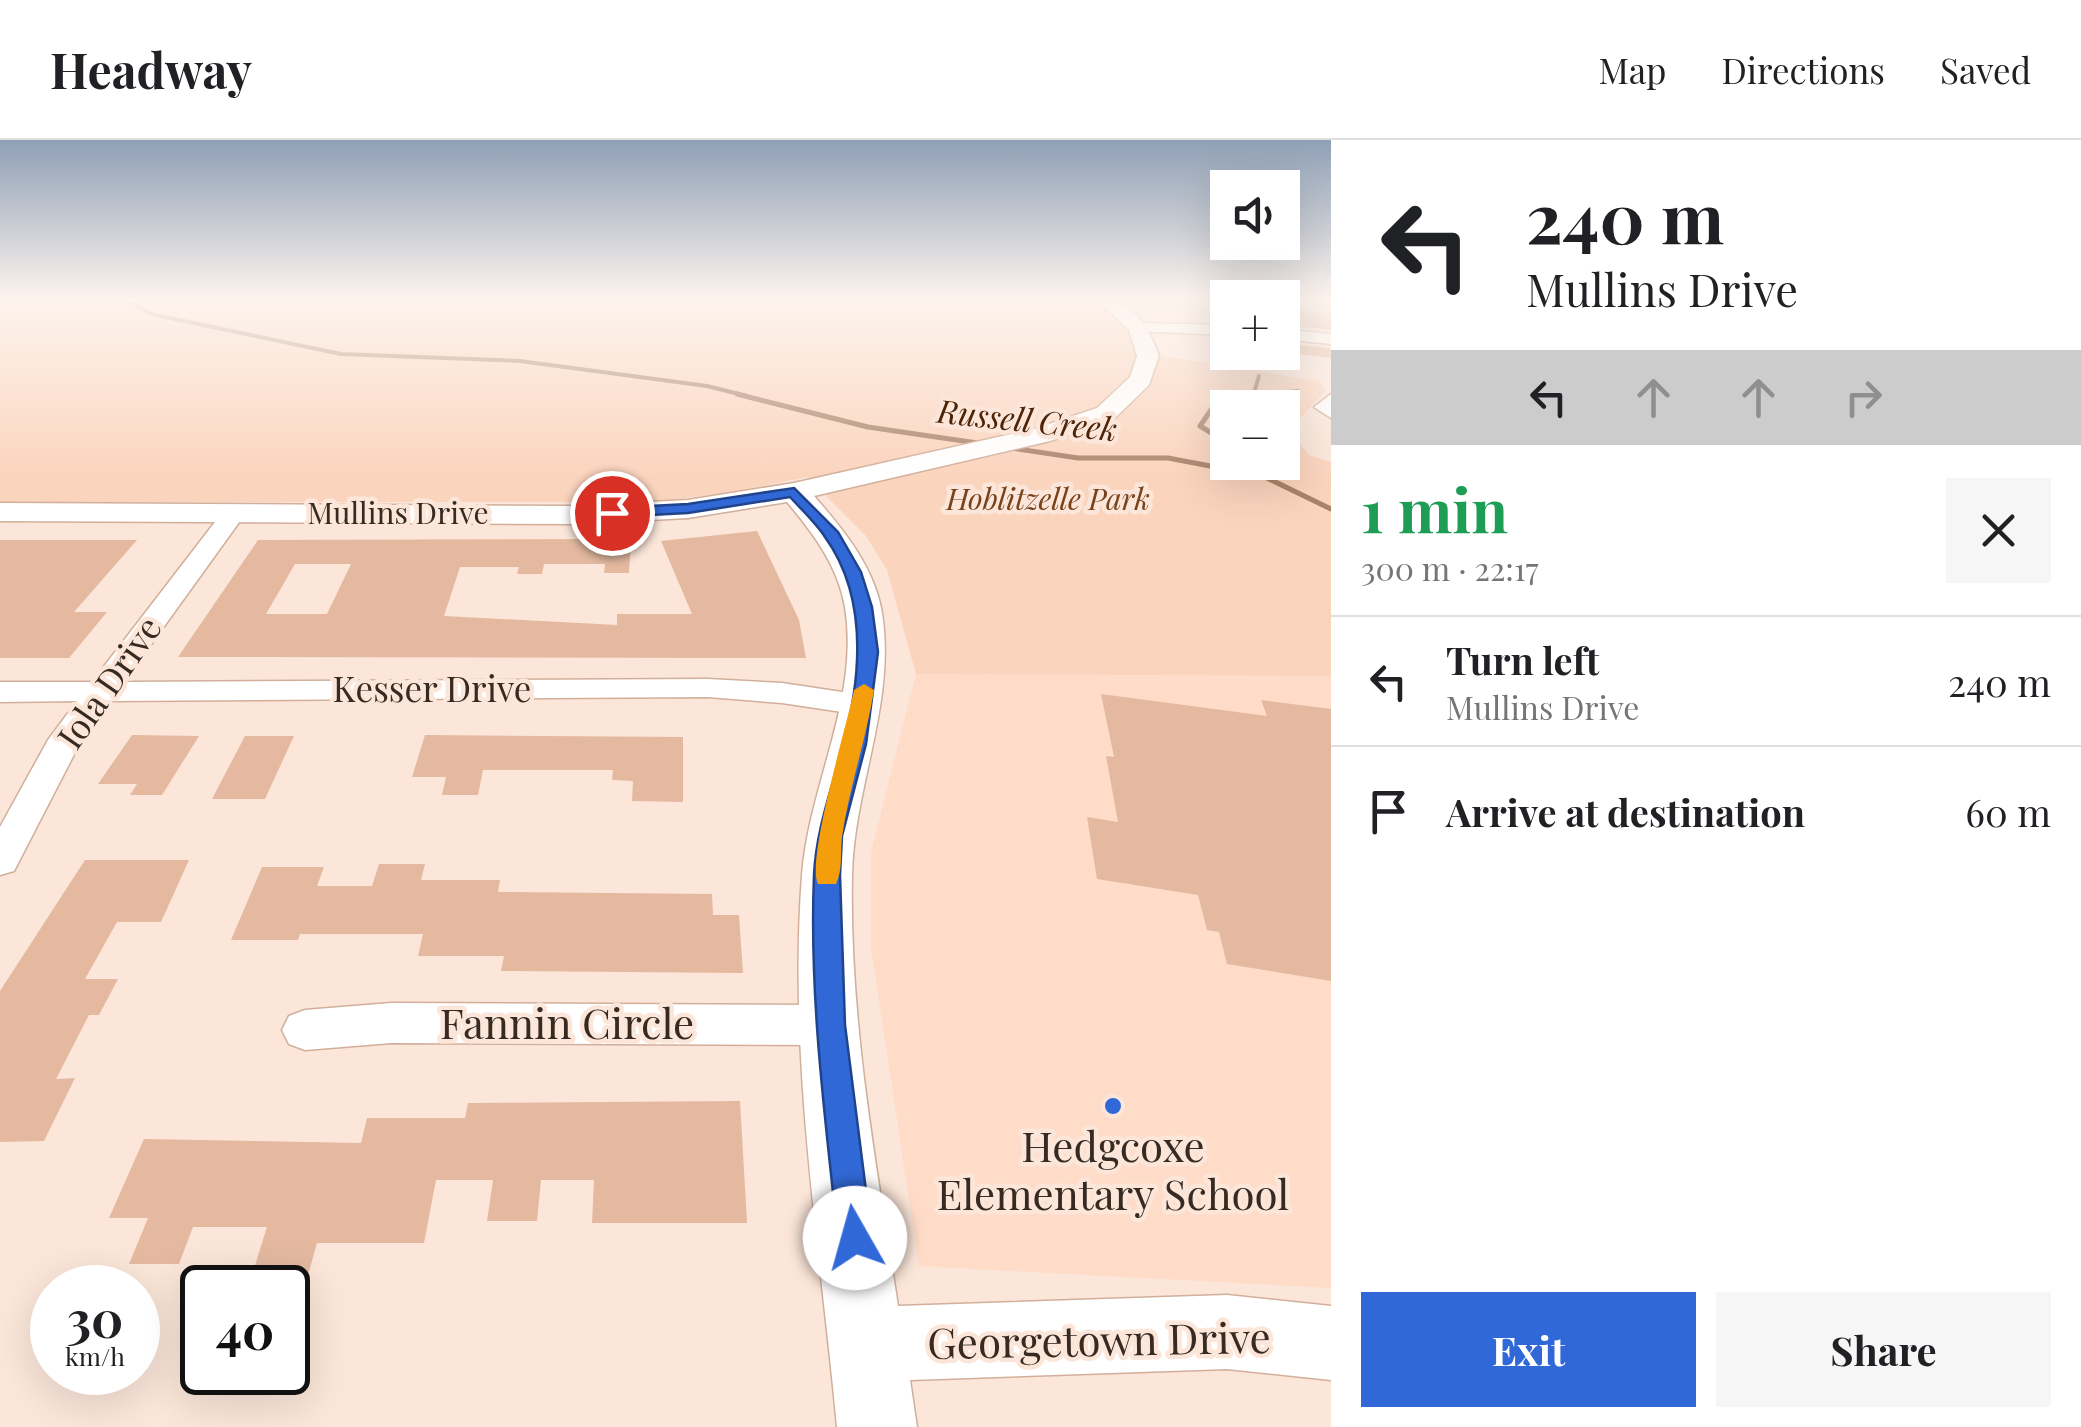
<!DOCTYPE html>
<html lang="en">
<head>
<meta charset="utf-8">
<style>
	body { margin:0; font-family:"Playfair Display",serif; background:#f6f6f6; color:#202124; height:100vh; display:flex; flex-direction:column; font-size:38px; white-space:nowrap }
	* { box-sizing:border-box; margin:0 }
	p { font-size:32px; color:#757577 }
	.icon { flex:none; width:55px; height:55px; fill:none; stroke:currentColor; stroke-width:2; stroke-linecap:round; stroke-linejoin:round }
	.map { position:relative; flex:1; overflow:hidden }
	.panel { display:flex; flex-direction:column; background:#fff; width:750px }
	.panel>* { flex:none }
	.banner { background:#fff; color:#202124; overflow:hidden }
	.buttons { position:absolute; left:1210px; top:30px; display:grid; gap:20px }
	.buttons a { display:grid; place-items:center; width:90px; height:90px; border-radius:0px; background:#fff; box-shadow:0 10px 40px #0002; font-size:50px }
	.speed { position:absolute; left:30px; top:1125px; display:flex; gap:20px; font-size:50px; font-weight:700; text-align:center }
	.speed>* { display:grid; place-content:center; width:130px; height:130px; border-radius:50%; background:#fff; box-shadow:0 10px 40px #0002; line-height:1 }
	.speed small { font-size:25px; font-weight:400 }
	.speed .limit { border:5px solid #111; border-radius:15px; background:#fff; color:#111 }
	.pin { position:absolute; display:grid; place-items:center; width:85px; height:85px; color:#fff; margin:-42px; border:5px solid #fff; border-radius:50%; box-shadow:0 2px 10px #0007 }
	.me { position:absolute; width:110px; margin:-55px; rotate:353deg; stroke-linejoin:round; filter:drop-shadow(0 0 8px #0008) }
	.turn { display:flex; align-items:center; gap:35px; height:210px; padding:0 30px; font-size:45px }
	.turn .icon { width:130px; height:130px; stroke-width:2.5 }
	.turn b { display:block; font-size:70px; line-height:85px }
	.lanes { display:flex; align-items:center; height:95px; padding:0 30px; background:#0003; justify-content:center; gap:50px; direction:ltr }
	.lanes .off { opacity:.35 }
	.round { display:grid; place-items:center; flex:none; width:105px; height:105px; border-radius:0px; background:#f6f6f6 }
	.summary { display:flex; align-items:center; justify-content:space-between; height:170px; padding:0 30px }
	h1 { font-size:60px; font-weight:700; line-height:75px; color:#1e9e55 }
	.primary-button { display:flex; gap:20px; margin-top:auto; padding:20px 30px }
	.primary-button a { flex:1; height:115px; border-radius:0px; background:#3168d7; color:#fff; font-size:40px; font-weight:700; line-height:115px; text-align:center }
	.primary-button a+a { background:#f6f6f6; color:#202124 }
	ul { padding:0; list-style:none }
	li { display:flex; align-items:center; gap:30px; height:130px; padding:0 30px; border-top:2px solid #e0e0e0 }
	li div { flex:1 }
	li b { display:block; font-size:38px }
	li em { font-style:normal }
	header { display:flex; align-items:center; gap:60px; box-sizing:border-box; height:140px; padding:0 50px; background:#fff; border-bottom:2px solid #e0e0e0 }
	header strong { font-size:48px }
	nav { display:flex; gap:55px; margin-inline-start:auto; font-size:35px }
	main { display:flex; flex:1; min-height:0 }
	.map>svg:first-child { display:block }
</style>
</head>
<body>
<header>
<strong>Headway</strong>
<nav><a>Map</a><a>Directions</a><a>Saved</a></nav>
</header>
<main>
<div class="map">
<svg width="1331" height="1287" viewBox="0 0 1331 1287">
	<rect width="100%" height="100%" fill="#fbe6d9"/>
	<polygon fill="#fedcc8" points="916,534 1331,536 1331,1148 919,1126 871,807 871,713"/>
	<path fill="#fbd4bd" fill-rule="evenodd" d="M 0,158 L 1095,158 C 1113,174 1131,188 1138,212 L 1319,241 L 1325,251 L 1290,290 L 1309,315 L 1331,322 L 1331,536 L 916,534 L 887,430 L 866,396 L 807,337 L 728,353 L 651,362 L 0,362 ZM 1228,268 L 1282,268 L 1282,322 L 1228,322 Z"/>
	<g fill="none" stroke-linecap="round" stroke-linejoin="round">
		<g stroke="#ab836b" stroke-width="4">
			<polyline points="124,158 151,174 341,214 520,221 707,246 747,256"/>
			<polyline points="1254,253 1259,236"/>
			<polyline points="1243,256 1298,251"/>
		</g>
		<g stroke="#ab836b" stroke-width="5">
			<polyline points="737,254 868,287 984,304"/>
			<polyline points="1228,303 1200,286 1215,264 1251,254"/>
			<polyline points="1004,307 1078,318 1168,318 1263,336 1331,369"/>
		</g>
	</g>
	<g fill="#e4b9a0" fill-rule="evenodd">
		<polygon points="1282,169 1331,173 1331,190 1282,185"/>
		<polygon points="1282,203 1331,208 1331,218 1282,212"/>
		<path d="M 757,391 L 799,480 L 806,518 L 178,517 L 258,400 L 631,399 L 629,433 L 604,433 L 605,424 L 544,424 L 542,434 L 517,434 L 519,427 L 460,427 L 444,476 L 617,485 L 617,474 L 692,474 L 661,401 ZM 295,424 L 351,424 L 327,474 L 266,474 Z"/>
		<polygon points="0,400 137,400 74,472 107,472 69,518 0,518"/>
		<polygon points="1101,554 1267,576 1261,560 1331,569 1331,841 1227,824 1219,792 1207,790 1198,755 1097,739 1087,677 1118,682 1106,616 1114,617"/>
		<polygon points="132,595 199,596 162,655 130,655 137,644 98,644"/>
		<polygon points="425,595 683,597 683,662 632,661 633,641 612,640 613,630 483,630 478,655 442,655 446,637 412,637"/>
		<polygon points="245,596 294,596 265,659 212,659"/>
		<polygon points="85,720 189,720 161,782 117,782 85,839 118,839 99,875 89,875 56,939 75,938 44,1001 0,1002 0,851"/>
		<polygon points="379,724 425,724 421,740 500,740 498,752 712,754 713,775 739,775 743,833 501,831 504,816 418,816 423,794 300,794 298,800 231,800 262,727 324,727 317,746 372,746"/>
		<polygon points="740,961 747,1083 592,1083 594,1040 541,1040 537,1081 487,1081 493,1040 436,1040 424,1103 317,1103 308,1135 252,1135 267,1087 193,1087 179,1124 129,1124 148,1078 109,1078 144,999 361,1003 367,978 465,978 468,963"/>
	</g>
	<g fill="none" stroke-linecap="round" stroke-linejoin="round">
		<g stroke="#d1af9b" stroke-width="3">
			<g id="minor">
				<polygon points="1139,183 1228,185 1228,195 1133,191 1131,188"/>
				<polygon points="1282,189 1331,194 1331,204 1282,199"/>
				<polygon points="1331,254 1331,278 1314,267"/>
				<polygon points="233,367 245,374 124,542 708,539 782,543 862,555 873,558 878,565 873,572 862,575 782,563 708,557 110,561 80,603 14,731 0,735 0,687 48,600 77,561 0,562 0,542 92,542 225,369"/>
				<polygon points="391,863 830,865 846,871 852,885 846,899 830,905 391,903 305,910 289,904 282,890 289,876 305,870"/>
			</g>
		</g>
		<g stroke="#d1af9b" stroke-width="3">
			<path id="tertiary" d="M 1095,158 C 1131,158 1148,184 1159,216 L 1149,245 L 1115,278 L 1050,301 L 814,356 C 843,389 875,428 882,473 C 896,563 854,646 852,735 C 849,879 876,1024 898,1166 L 1227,1155 L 1331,1166 L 1331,1240 L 1227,1229 L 910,1240 L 917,1287 L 837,1287 C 820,1105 788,918 802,735 C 809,644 860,559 845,467 C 838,426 813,393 787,362 L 688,378 L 575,384 L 0,381 L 0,363 L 575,366 L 688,360 L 794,343 L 1034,289 L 1097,268 L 1130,237 L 1137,216 L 1129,190 Z"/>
		</g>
		<use href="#minor" fill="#fff" fill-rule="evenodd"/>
		<use href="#tertiary" fill="#fff" fill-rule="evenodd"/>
	</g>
	<linearGradient id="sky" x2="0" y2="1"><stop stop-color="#8fa0b6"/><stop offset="0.47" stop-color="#fdf4ee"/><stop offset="1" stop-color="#fdf4ee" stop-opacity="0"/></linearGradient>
	<rect width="1331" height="338" fill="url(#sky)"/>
	<path fill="#3168d7" stroke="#20448c" stroke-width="2.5" d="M 794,348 L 838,392 L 861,432 L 872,467 L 878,512 L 866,604 L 842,696 L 840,735 L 845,885 L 872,1098 L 867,1110 L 855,1115 L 843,1110 L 838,1098 C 825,977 809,856 814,735 C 816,691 831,651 842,609 C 861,540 869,458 825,397 C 816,383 802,370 790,357 L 688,373 L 612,377 L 605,373 L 612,368 L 688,364 Z"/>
	<path fill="#f59e0b" d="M 864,544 L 874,550 C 866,600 849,648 842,697 C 840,713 843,730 836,744 L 818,744 C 806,721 847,585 854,550 Z"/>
	<circle fill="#3168d7" stroke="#fbe6d9" stroke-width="4" cx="1113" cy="966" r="10"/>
	<g text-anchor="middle" stroke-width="9" stroke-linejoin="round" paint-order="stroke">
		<g font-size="30" font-style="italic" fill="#78421c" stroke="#fbe6d9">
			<text x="1048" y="370">Hoblitzelle Park</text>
		</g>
		<g font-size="30" fill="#372a22" stroke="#fbe6d9">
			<text x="398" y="384">Mullins Drive</text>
		</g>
		<g font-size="32" font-style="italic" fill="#4d2407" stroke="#fbe6d9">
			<text transform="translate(1027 281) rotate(6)" y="11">Russell Creek</text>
		</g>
		<g font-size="35" fill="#372a22" stroke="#fbe6d9">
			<text transform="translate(110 543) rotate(-55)" y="12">Iola Drive</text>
			<text x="432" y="562">Kesser Drive</text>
		</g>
		<g font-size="42" fill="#372a22" stroke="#fbe6d9">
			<text x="567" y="899">Fannin Circle</text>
			<text transform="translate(1099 1201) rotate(-1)" y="15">Georgetown Drive</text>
		</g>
		<g font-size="42" fill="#372a22" stroke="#fbe6d9">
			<text x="1113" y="1022">Hedgcoxe<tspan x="1113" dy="48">Elementary School</tspan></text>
		</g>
	</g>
</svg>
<div class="buttons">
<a><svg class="icon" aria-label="sound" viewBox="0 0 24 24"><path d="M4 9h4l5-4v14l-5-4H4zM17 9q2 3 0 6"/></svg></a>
<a>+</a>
<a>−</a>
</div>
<div class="speed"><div>30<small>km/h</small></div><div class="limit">40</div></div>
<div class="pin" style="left:612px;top:373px;background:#d93025"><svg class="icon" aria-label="arrive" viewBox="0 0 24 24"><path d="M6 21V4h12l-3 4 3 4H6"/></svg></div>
<svg class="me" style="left:855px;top:1098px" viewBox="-20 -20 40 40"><circle r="19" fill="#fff"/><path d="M0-13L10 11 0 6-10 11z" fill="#3168d7"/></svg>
</div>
<section class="panel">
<div class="banner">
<div class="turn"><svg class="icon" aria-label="left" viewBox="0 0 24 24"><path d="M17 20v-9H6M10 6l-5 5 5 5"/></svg><div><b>240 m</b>Mullins Drive</div></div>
<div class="lanes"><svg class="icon" aria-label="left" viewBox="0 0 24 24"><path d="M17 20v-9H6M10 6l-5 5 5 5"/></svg><svg class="icon off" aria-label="ahead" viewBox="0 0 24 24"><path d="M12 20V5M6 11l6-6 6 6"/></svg><svg class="icon off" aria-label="ahead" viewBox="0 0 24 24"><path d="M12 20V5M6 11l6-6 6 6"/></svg><svg class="icon off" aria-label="right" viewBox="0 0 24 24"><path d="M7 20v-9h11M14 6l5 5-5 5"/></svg></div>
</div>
<div class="summary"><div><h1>1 min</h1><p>300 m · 22:17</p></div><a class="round"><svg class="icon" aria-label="close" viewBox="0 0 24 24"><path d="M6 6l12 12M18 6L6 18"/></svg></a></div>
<ul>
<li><svg class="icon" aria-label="left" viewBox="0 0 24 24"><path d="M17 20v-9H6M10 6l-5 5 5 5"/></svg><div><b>Turn left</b><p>Mullins Drive</p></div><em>240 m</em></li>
<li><svg class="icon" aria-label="arrive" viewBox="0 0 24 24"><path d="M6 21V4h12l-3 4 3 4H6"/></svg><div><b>Arrive at destination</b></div><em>60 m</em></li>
</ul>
<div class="primary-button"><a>Exit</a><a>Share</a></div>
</section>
</main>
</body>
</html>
